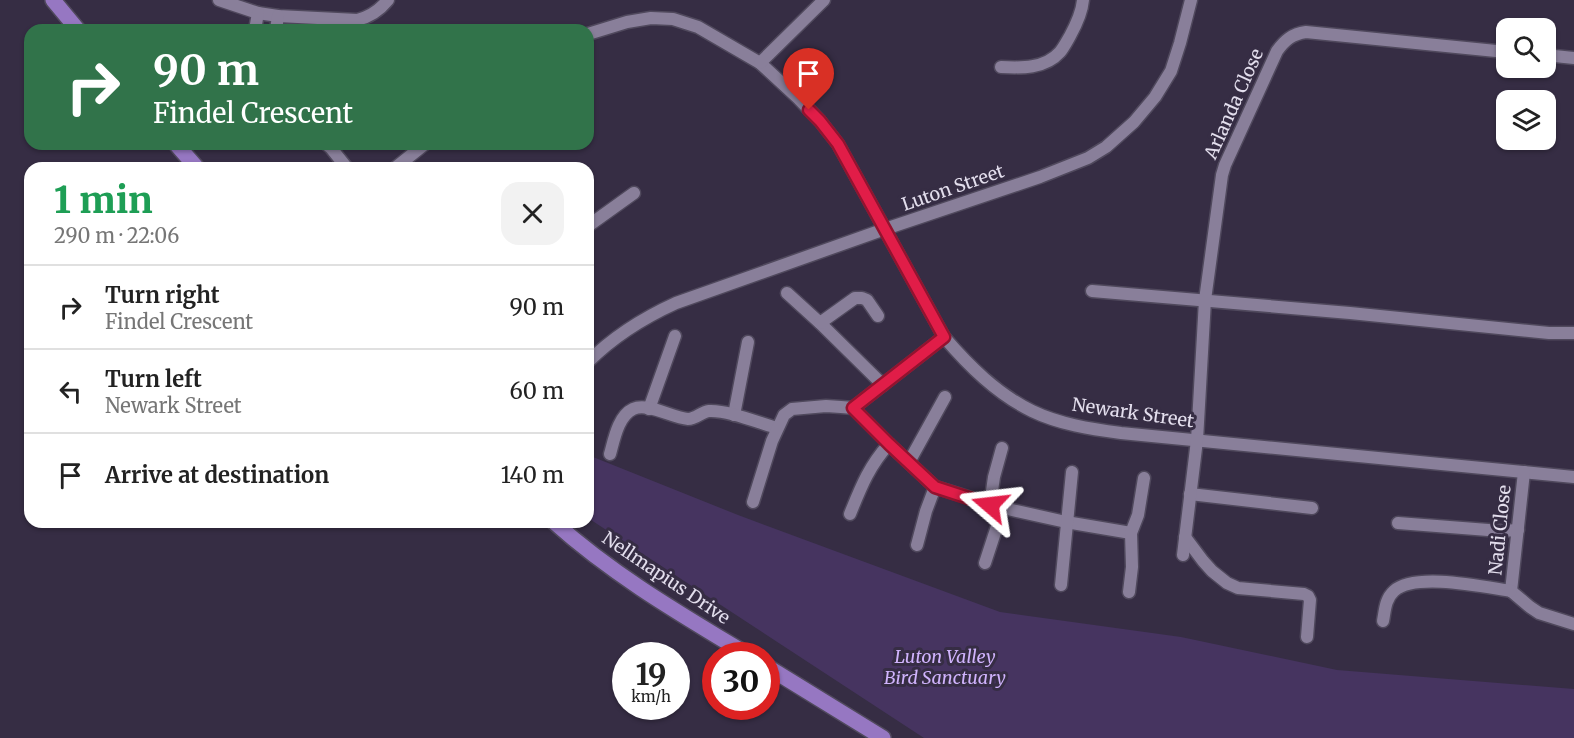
<!DOCTYPE html>
<html lang="en">
<head>
<meta charset="utf-8">
<style>
	body { margin:0; font-family:Merriweather,serif; background:#f2f2f2; color:#222; height:100vh; display:flex; flex-direction:column; font-size:22px; white-space:nowrap }
	* { box-sizing:border-box; margin:0 }
	p { font-size:20px; color:#767676 }
	.icon { flex:none; width:33px; height:33px; fill:none; stroke:currentColor; stroke-width:2; stroke-linecap:round; stroke-linejoin:round }
	.map { position:relative; flex:1; overflow:hidden }
	.details { position:absolute; left:24px; top:162px; width:570px; height:366px; display:flex; flex-direction:column; background:#fff; border-radius:18px; box-shadow:0 2px 4px #0004 }
	.details>* { flex:none }
	.banner { position:absolute; left:24px; top:24px; width:570px; height:126px; border-radius:18px; box-shadow:0 2px 4px #0004; background:#31734a; color:#fff; overflow:hidden }
	.buttons { position:absolute; left:1496px; top:18px; display:grid; gap:12px }
	.buttons a { display:grid; place-items:center; width:60px; height:60px; border-radius:12px; background:#fff; box-shadow:0 2px 4px #0004; font-size:30px }
	.speed { position:absolute; left:612px; top:642px; display:flex; gap:12px; font-size:30px; font-weight:700; text-align:center }
	.speed>* { display:grid; place-content:center; width:78px; height:78px; border-radius:50%; background:#fff; box-shadow:0 2px 4px #0004; line-height:1 }
	.speed small { font-size:15px; font-weight:400 }
	.speed .limit { border:9px solid #d22; background:#fff; color:#111 }
	.pin { position:absolute; display:grid; place-items:center; width:51px; height:51px; color:#fff; margin:-62px -26px; border-radius:50% 50% 50% 0; rotate:-45deg; box-shadow:0 0 6px #0007 }
	.pin .icon { rotate:45deg }
	.me { position:absolute; width:66px; margin:-33px; rotate:287deg; stroke-linejoin:round; filter:drop-shadow(0 0 4px #0008) }
	.turn { display:flex; align-items:center; gap:21px; height:126px; padding:0 30px; font-size:27px }
	.turn .icon { width:78px; height:78px; stroke-width:2.5 }
	.turn b { display:block; font-size:42px; line-height:51px }
	.round { display:grid; place-items:center; flex:none; width:63px; height:63px; border-radius:18px; background:#f2f2f2 }
	.summary { display:flex; align-items:center; justify-content:space-between; height:102px; padding:0 30px }
	h1 { font-size:36px; font-weight:800; line-height:45px; color:#1e9e55 }
	ul { padding:0; list-style:none }
	li { display:flex; align-items:center; gap:18px; height:84px; padding:0 30px; border-top:2px solid #e0e0e0 }
	li div { flex:1 }
	li b { display:block; font-size:22px }
	li em { font-style:normal }
	.map>svg:first-child { display:block }
</style>
</head>
<body>
<div class="map">
<svg width="1574" height="738" viewBox="0 0 1574 738">
	<rect width="100%" height="100%" fill="#362d44"/>
	<polygon fill="#463460" points="588,455 738,515 1000,612 1181,637 1337,670 1574,689 1574,738 924,738 588,518"/>
	<g fill="none" stroke-linecap="round" stroke-linejoin="round">
		<g stroke="#50495d" stroke-width="15">
			<g id="minor">
				<path d="M 219,0 L 258,13 L 278,16 L 357,20 C 370,17 379,11 388,0"/>
				<polyline points="255,30 258,13"/>
				<polyline points="276,30 278,16"/>
				<path d="M 588,34 L 627,22 L 651,18 L 673,19 L 698,27 L 760,63 L 798,98 L 820,121 L 838,144 L 944,337 C 969,366 997,394 1032,411 C 1059,424 1090,429 1121,433 L 1574,477"/>
				<polyline points="1545,55 1574,58"/>
				<polyline points="760,63 824,0"/>
				<path d="M 1001,67 C 1021,68 1045,69 1060,52 C 1064,47 1067,41 1070,36 C 1076,25 1082,12 1083,0"/>
				<polyline points="326,144 331,148 347,168"/>
				<polyline points="395,168 425,144"/>
				<polyline points="588,226 634,193"/>
				<polyline points="1092,291 1350,313 1549,333 1574,333"/>
				<polyline points="787,293 820,323 883,385"/>
				<polyline points="820,323 855,298 862,298 867,300 878,316"/>
				<path d="M 588,362 C 614,336 643,318 676,303 L 885,229 L 1040,177 L 1088,158 L 1106,147 L 1134,122 L 1155,97 L 1171,71 L 1180,43 L 1191,0"/>
				<polyline points="853,408 944,337"/>
				<polyline points="649,409 675,336"/>
				<polyline points="734,415 748,342"/>
				<path d="M 610,454 C 614,440 618,416 633,409 C 648,402 672,418 688,419 C 696,419 701,412 709,411 C 728,410 759,423 777,428"/>
				<polyline points="909,462 945,397"/>
				<polyline points="1190,494 1312,508"/>
				<polyline points="753,502 772,441 784,415 792,409 826,406 841,407 853,408 889,444 935,487 1003,508 1066,522 1131,533"/>
				<polyline points="990,505 994,477 1002,448"/>
				<path d="M 850,514 C 861,487 869,466 889,444"/>
				<polyline points="1398,523 1501,531 1518,530"/>
				<polyline points="1185,537 1203,561 1212,571 1227,583 1238,588 1304,594 1308,596 1310,600 1307,637"/>
				<polyline points="917,545 926,511 935,487"/>
				<path d="M 1183,555 L 1197,440 L 1205,300 L 1222,175 L 1225,165 L 1277,51 C 1285,40 1292,34 1306,32 L 1506,52"/>
				<polyline points="985,563 1003,508"/>
				<polyline points="1061,585 1072,472"/>
				<polyline points="1511,591 1524,472"/>
				<polyline points="1511,591 1530,607 1539,613 1574,624"/>
				<polyline points="1129,592 1132,567 1131,533 1138,515 1144,478"/>
				<path d="M 1383,621 C 1385,611 1385,599 1394,591 C 1415,572 1484,587 1511,591"/>
			</g>
		</g>
		<g stroke="#50495d" stroke-width="18">
			<g id="major">
				<polyline points="53,0 78,30"/>
				<polyline points="176,144 197,168"/>
				<path d="M 554,522 C 613,575 682,615 750,656"/>
				<polyline points="766,666 883,738"/>
			</g>
		</g>
		<use href="#minor" stroke="#897f9a" stroke-width="12"/>
		<use href="#major" stroke="#9677c2" stroke-width="15"/>
	</g>
	<g fill="none" stroke-linecap="round" stroke-linejoin="round">
		<g stroke="#92132f" stroke-width="15">
			<polyline id="route" points="809,110 820,121 838,144 944,337 853,408 889,444 935,487 990,505"/>
		</g>
		<use href="#route" stroke="#e11d48" stroke-width="10"/>
	</g>
	<g text-anchor="middle" stroke-width="6" stroke-linejoin="round" paint-order="stroke">
		<g font-size="18" fill="#e3deed" stroke="#362d44">
			<text transform="translate(1234 104) rotate(-66)" y="6">Arlanda Close</text>
			<text transform="translate(953 188) rotate(-19)" y="6">Luton Street</text>
			<text transform="translate(1133 413) rotate(8)" y="6">Newark Street</text>
			<text transform="translate(1500 530) rotate(-84)" y="6">Nadi Close</text>
			<text transform="translate(666 578) rotate(34)" y="6">Nellmapius Drive</text>
		</g>
		<g font-size="18" font-style="italic" fill="#d0b3fd" stroke="#362d44">
			<text x="945" y="663">Luton Valley<tspan x="945" dy="21">Bird Sanctuary</tspan></text>
		</g>
	</g>
</svg>
<div class="buttons">
<a><svg class="icon" aria-label="search" viewBox="0 0 24 24"><circle cx="10" cy="10" r="6"/><path d="M15 15l6 6"/></svg></a>
<a><svg class="icon" aria-label="layers" viewBox="0 0 24 24"><path d="M12 4l9 5-9 5-9-5zM3 14l9 5 9-5"/></svg></a>
</div>
<div class="speed"><div>19<small>km/h</small></div><div class="limit">30</div></div>
<div class="pin" style="left:809px;top:110px;background:#d93025"><svg class="icon" aria-label="arrive" viewBox="0 0 24 24"><path d="M6 21V4h12l-3 4 3 4H6"/></svg></div>
<svg class="me" style="left:990px;top:505px" viewBox="-20 -20 40 40"><path d="M0-17L14 15 0 8-14 15z" fill="#e11d48" stroke="#fff" stroke-width="4"/></svg>
<div class="banner">
<div class="turn"><svg class="icon" aria-label="right" viewBox="0 0 24 24"><path d="M7 20v-9h11M14 6l5 5-5 5"/></svg><div><b>90 m</b>Findel Crescent</div></div>
</div>
<section class="details">
<div class="summary"><div><h1>1 min</h1><p>290 m · 22:06</p></div><a class="round"><svg class="icon" aria-label="close" viewBox="0 0 24 24"><path d="M6 6l12 12M18 6L6 18"/></svg></a></div>
<ul>
<li><svg class="icon" aria-label="right" viewBox="0 0 24 24"><path d="M7 20v-9h11M14 6l5 5-5 5"/></svg><div><b>Turn right</b><p>Findel Crescent</p></div><em>90 m</em></li>
<li><svg class="icon" aria-label="left" viewBox="0 0 24 24"><path d="M17 20v-9H6M10 6l-5 5 5 5"/></svg><div><b>Turn left</b><p>Newark Street</p></div><em>60 m</em></li>
<li><svg class="icon" aria-label="arrive" viewBox="0 0 24 24"><path d="M6 21V4h12l-3 4 3 4H6"/></svg><div><b>Arrive at destination</b></div><em>140 m</em></li>
</ul>
</section>
</div>
</body>
</html>
